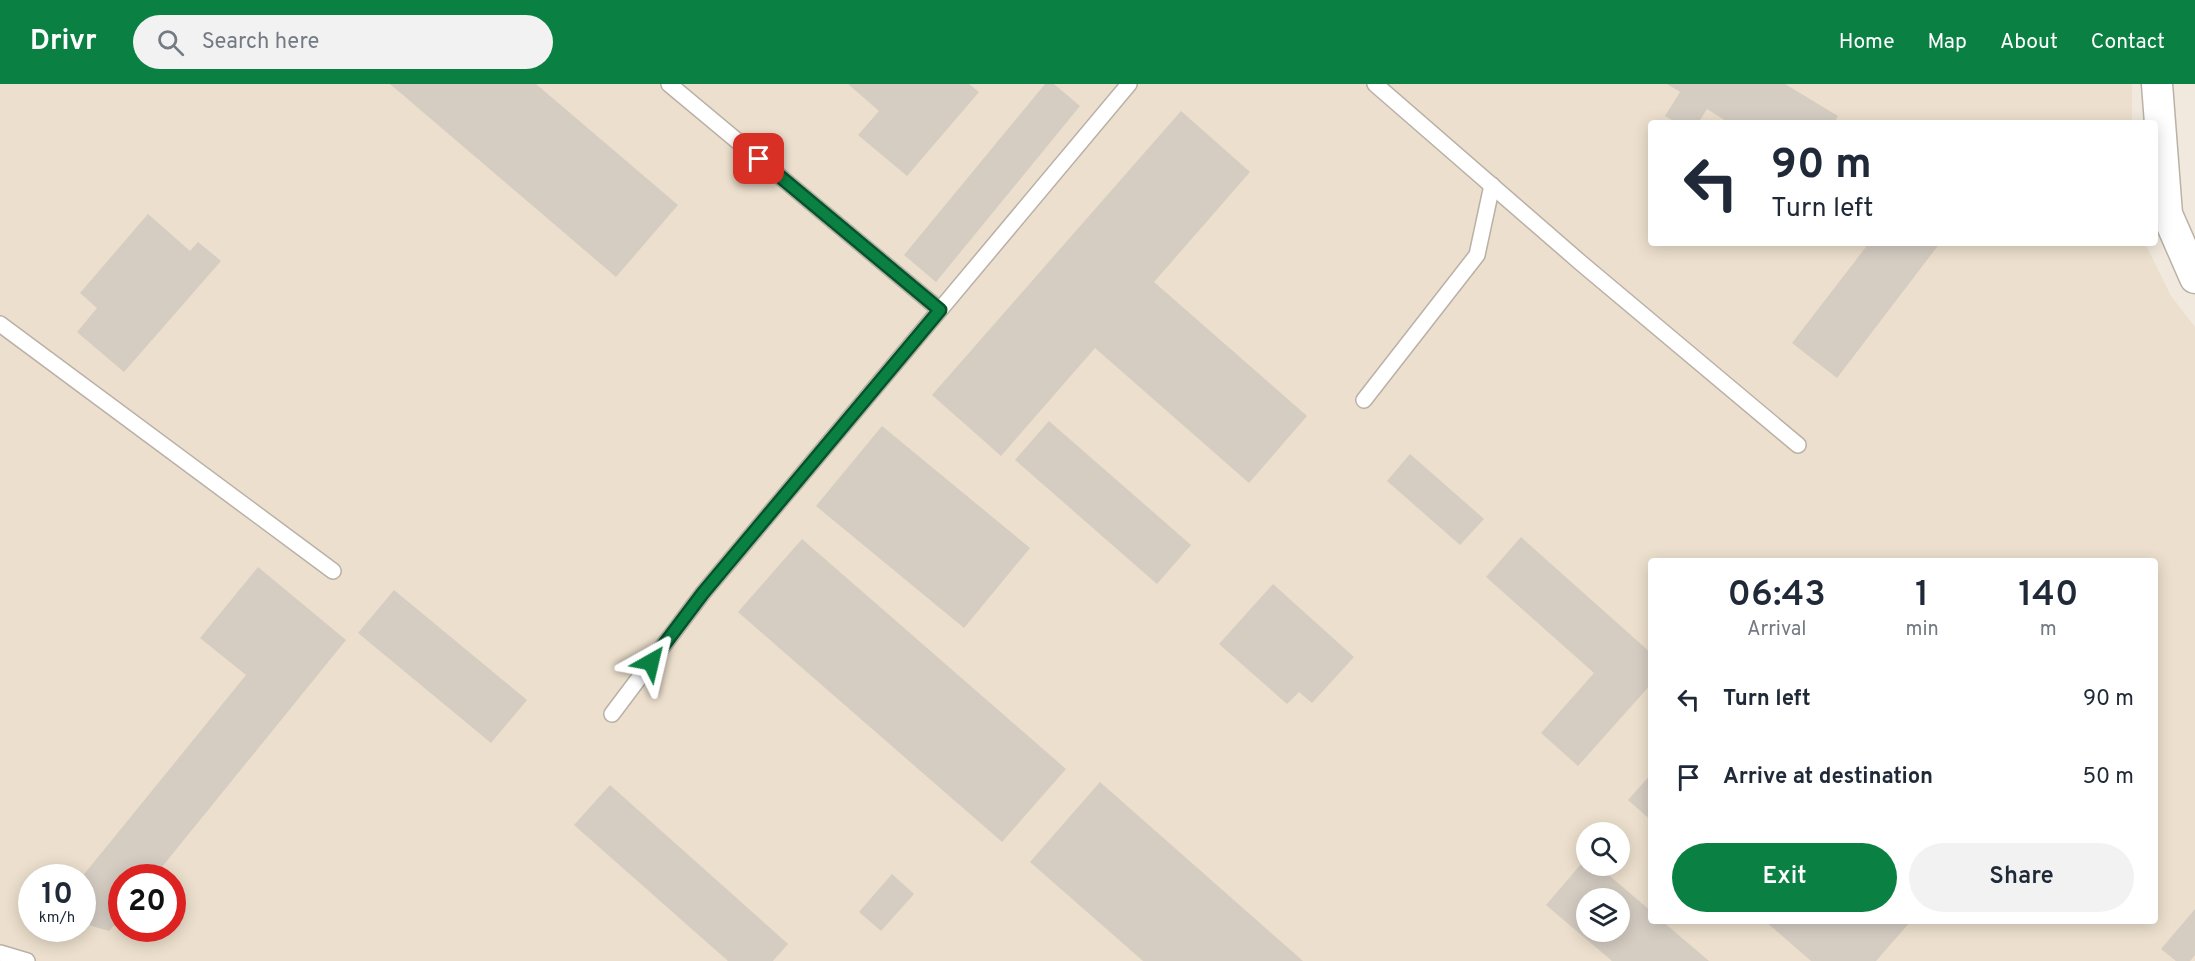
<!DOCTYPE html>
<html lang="en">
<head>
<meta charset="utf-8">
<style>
	body { margin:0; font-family:Overpass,sans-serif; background:#f2f2f3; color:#1f2937; height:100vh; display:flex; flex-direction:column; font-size:22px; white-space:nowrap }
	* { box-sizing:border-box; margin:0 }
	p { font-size:20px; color:#747a83 }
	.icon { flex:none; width:33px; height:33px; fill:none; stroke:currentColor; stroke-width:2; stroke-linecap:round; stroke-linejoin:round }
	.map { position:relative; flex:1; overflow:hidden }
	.panel { position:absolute; left:1648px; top:474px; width:510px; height:366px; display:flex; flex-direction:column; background:#fff; border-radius:6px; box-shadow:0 3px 15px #0003 }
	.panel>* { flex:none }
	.hud { position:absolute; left:1648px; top:36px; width:510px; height:126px; border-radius:6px; box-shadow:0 3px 15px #0003; background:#fff; color:#1f2937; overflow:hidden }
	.controls { position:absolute; left:1576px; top:738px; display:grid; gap:12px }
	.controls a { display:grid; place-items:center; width:54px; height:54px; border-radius:50%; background:#fff; box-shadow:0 3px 15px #0003; font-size:30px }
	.speed { position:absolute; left:18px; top:780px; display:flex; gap:12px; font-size:30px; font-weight:700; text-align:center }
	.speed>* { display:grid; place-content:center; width:78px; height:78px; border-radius:50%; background:#fff; box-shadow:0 3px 15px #0003; line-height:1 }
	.speed small { font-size:15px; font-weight:400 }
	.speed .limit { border:9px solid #d22; background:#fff; color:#111 }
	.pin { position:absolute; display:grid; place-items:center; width:51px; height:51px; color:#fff; margin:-26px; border-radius:12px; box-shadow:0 3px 9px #0006 }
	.me { position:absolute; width:66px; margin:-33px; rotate:37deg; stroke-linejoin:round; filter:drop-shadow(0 0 4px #0008) }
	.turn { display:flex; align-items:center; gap:21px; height:126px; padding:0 24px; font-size:27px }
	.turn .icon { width:78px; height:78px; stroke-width:2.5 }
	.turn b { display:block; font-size:42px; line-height:51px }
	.eta { display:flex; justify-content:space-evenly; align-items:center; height:102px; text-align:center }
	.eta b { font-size:36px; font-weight:600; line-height:42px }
	.cta { display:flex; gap:12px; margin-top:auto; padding:12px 24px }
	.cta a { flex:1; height:69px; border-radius:36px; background:#0b8043; color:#fff; font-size:24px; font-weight:600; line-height:69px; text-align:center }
	.cta a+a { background:#f2f2f3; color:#1f2937 }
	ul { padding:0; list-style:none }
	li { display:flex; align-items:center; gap:18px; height:78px; padding:0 24px }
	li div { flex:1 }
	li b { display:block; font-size:22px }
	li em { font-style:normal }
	header { display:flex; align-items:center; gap:36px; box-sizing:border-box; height:84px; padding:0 30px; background:#0b8043; color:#fff }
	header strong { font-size:28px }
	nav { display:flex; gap:33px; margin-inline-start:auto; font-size:21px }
	.search { width:420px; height:54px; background:#f2f2f3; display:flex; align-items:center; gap:15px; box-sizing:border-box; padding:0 21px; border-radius:33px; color:#747a83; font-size:22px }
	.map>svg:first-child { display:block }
</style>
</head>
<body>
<header>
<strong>Drivr</strong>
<div class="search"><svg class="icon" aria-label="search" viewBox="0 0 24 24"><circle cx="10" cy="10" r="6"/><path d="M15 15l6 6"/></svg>Search here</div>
<nav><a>Home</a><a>Map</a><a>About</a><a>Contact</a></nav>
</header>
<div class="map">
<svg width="2195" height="877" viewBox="0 0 2195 877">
	<rect width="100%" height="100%" fill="#f1e9de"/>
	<path fill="#ecdfcd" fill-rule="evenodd" d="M 0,0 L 2132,0 L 2132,39 L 1652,39 L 1652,159 L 2145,159 L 2171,212 L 2195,243 L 2195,877 L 0,877 ZM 1652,477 L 2156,477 L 2156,837 L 1652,837 ZM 1587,748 L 1620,748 L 1620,782 L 1587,782 ZM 32,794 L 82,794 L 82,844 L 32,844 ZM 122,794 L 172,794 L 172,844 L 122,844 ZM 1587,814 L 1620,814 L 1620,848 L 1587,848 Z"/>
	<g fill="#d5cdc2" fill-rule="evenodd">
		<polygon points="390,0 536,0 678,121 616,193"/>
		<polygon points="848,0 969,0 979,8 907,92 858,51 879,27"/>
		<polygon points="1045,0 1054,0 1080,22 936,198 904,171"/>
		<polygon points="1667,0 1785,0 1838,32 1834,39 1729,39 1707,25 1698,39 1677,39 1665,32 1680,8"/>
		<polygon points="1181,27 1250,88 1154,198 1307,332 1249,399 1095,264 1001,372 932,311"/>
		<polygon points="148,130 190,167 198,158 221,177 124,288 77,248 97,224 80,209"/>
		<polygon points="1869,159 1940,159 1837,294 1792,259"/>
		<polygon points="1049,337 1191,461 1157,500 1015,376"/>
		<polygon points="882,342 1030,464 964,544 816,422"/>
		<polygon points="1410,370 1484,435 1460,461 1387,397"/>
		<polygon points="1521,453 1652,570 1652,599 1578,682 1541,649 1594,589 1486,493"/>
		<polygon points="802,455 1066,685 1002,758 738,528"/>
		<polygon points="258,483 346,556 153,794 122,794 122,832 109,847 82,839 81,794 246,591 200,554"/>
		<polygon points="1273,500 1354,573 1312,619 1299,608 1287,620 1219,560"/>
		<polygon points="394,506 527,616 491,659 358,549"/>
		<polygon points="1652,689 1652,737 1628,716"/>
		<polygon points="1100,698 1303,877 1143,877 1030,778"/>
		<polygon points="610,701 788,860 773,877 728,877 574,741"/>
		<path d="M 1587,773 L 1587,782 L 1598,782 L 1652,828 L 1652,837 L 1662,837 L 1709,877 L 1612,877 L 1546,821 ZM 1587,814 L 1620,814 L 1620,848 L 1587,848 Z"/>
		<polygon points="892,790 914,810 881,847 859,828"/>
		<polygon points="2195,825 2195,871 2190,877 2176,877 2161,865"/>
		<polygon points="1765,837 1911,837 1876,877 1811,877"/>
	</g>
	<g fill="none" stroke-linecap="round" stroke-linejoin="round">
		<g stroke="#b9b1a6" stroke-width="18">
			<g id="service">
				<polyline points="669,0 940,226"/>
				<polyline points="1375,0 1581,179 1798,361"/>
				<polyline points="0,240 333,487"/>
				<polyline points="1364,316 1477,171 1492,101"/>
				<polyline points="612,630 703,509 1129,0"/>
				<polyline points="0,869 27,877"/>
			</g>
		</g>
		<g stroke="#b9b1a6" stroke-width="33">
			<polyline id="minor" points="2157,0 2167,130 2195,194"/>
		</g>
		<use href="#service" stroke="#fff" stroke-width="15"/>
		<use href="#minor" stroke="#fff" stroke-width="30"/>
	</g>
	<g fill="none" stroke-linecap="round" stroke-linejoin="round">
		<g stroke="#07532c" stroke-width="15">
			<polyline id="route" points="651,578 703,509 940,226 759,75"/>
		</g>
		<use href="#route" stroke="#0b8043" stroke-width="10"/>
	</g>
</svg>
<div class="controls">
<a><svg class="icon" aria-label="search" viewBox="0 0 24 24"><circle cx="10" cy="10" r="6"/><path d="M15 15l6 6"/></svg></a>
<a><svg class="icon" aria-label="layers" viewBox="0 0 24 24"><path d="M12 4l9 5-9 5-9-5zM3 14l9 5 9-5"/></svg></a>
</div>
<div class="speed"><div>10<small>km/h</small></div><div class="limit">20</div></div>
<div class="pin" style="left:759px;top:75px;background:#d93025"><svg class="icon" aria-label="arrive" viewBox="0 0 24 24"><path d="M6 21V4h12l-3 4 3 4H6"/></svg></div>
<svg class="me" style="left:651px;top:578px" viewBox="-20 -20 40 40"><path d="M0-17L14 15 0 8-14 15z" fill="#0b8043" stroke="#fff" stroke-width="4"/></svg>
<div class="hud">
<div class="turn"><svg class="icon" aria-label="left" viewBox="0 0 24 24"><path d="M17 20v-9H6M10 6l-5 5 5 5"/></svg><div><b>90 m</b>Turn left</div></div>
</div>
<section class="panel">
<div class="eta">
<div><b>06:43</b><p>Arrival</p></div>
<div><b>1</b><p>min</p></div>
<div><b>140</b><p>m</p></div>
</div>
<ul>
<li><svg class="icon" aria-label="left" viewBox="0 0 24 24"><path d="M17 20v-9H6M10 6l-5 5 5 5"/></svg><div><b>Turn left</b></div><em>90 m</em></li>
<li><svg class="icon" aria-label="arrive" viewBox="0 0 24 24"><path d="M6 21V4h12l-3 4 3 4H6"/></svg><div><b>Arrive at destination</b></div><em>50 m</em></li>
</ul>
<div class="cta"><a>Exit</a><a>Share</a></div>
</section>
</div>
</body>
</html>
